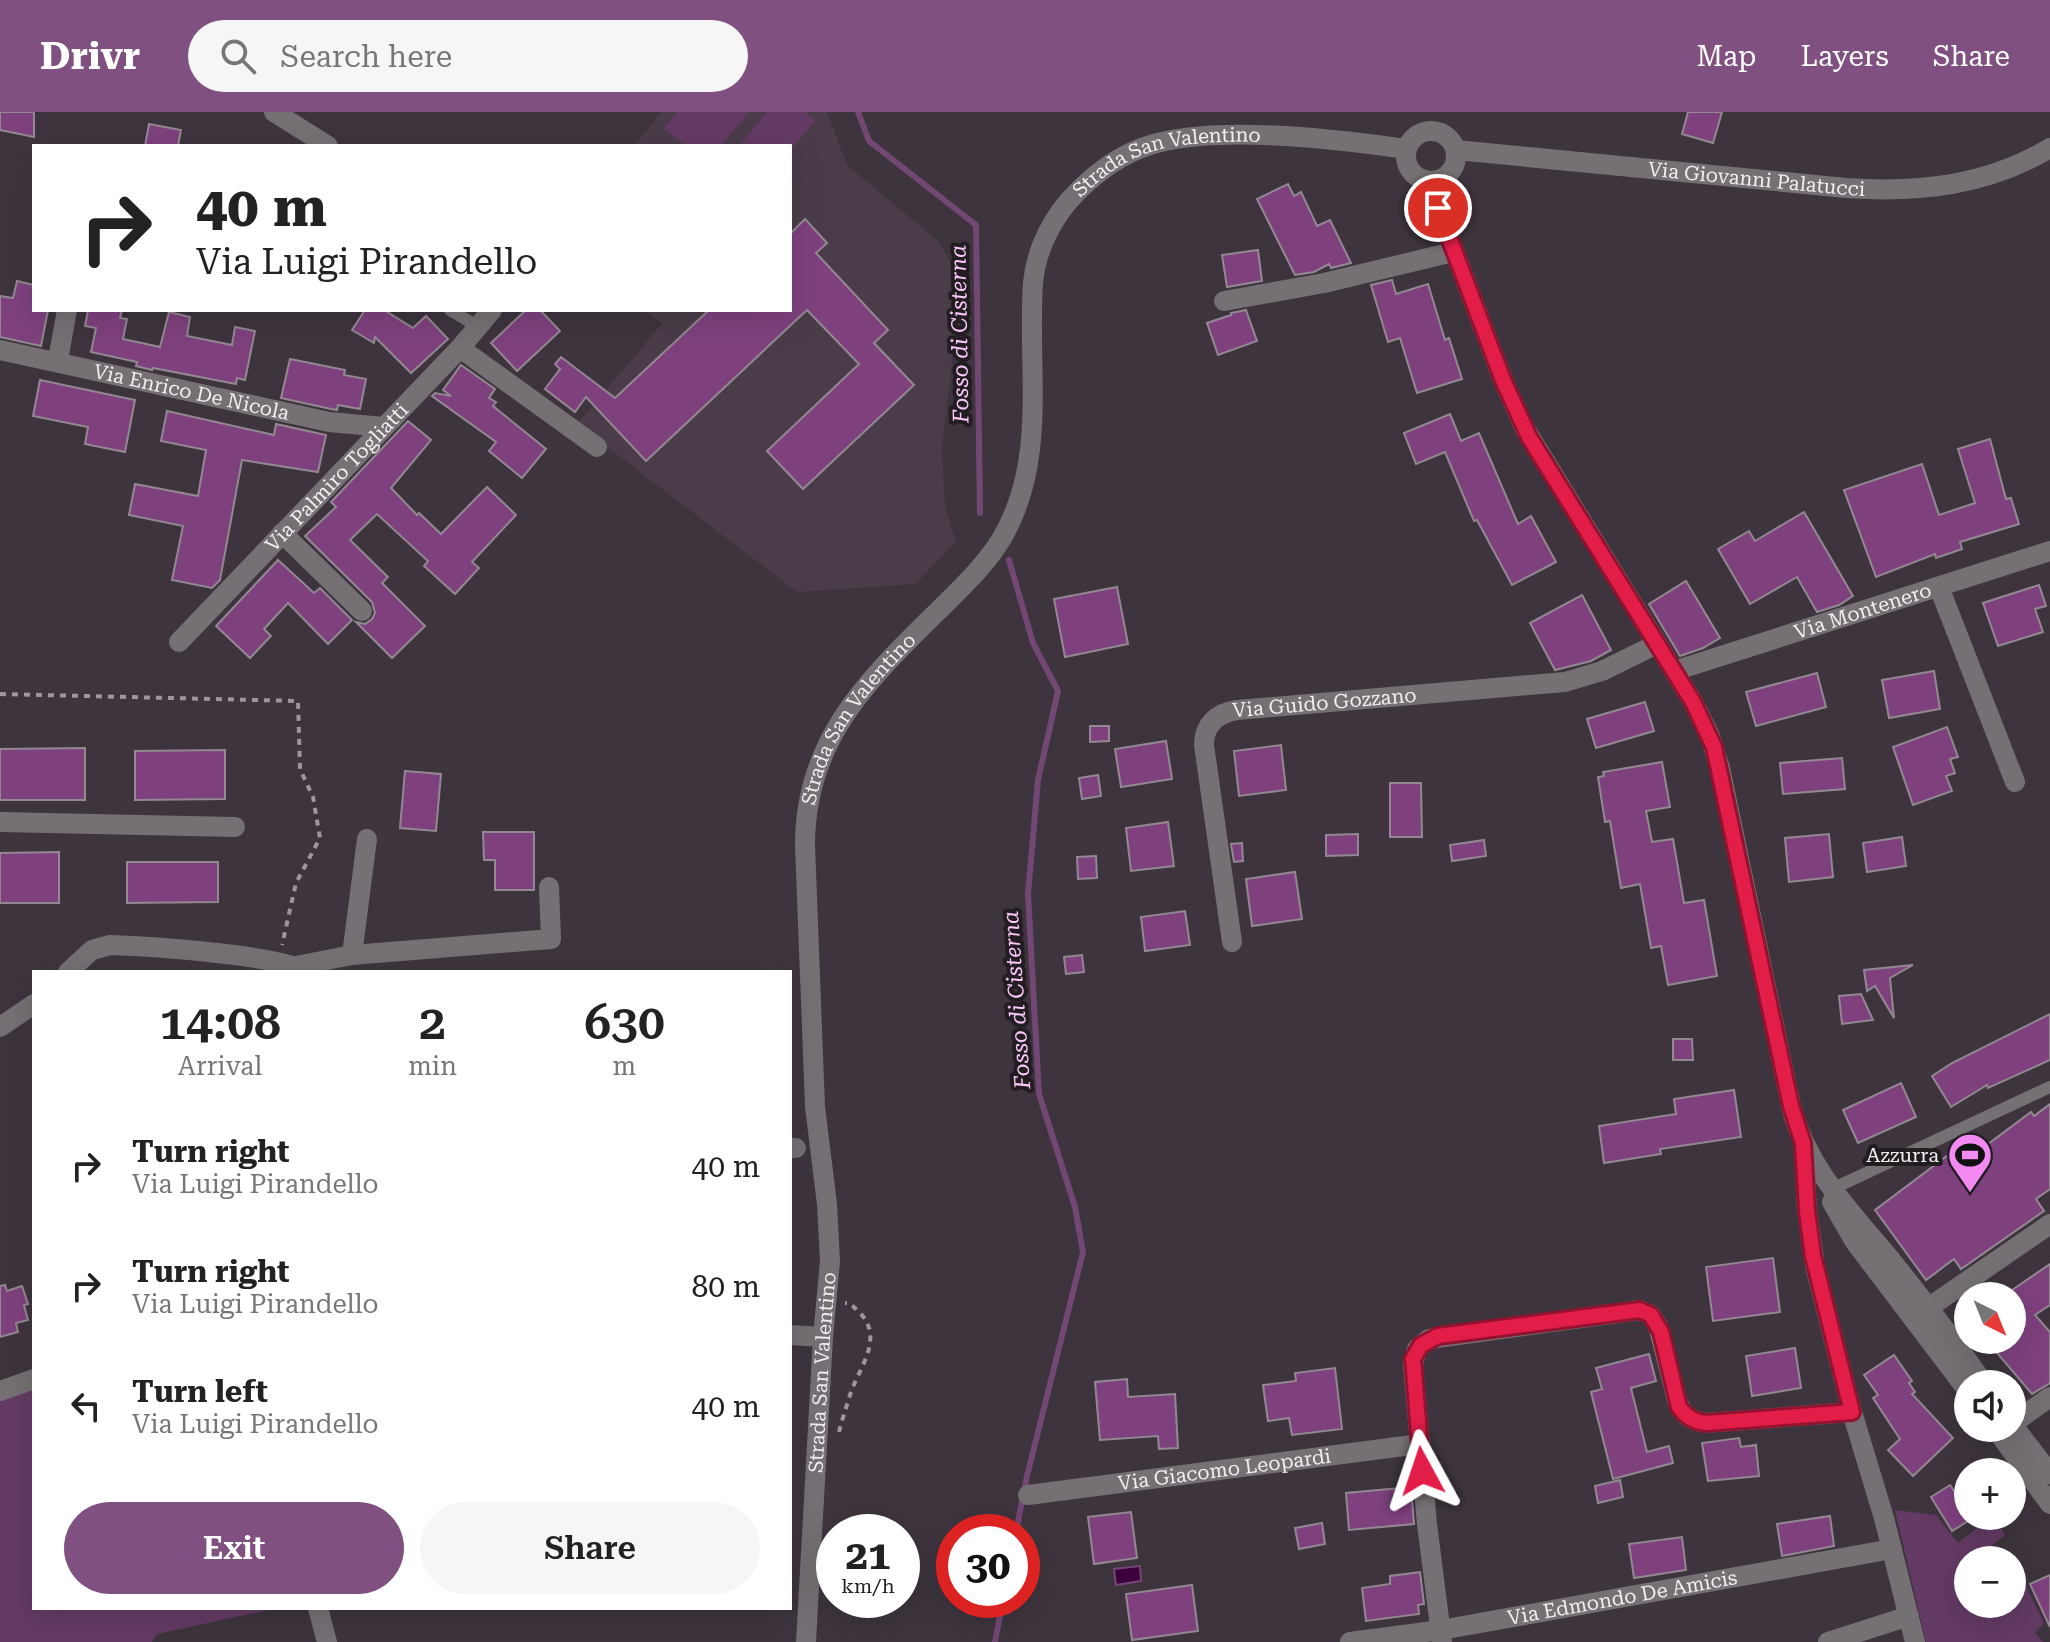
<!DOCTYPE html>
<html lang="en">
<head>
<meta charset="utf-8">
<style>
	body { margin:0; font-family:"Roboto Serif",serif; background:#f6f6f6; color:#222; height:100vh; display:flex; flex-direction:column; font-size:30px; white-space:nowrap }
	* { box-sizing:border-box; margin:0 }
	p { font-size:26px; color:#767676 }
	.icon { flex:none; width:44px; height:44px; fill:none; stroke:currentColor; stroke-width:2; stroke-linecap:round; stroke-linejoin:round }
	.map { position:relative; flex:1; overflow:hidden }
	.drawer { position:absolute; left:32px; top:858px; width:760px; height:640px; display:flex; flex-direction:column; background:#fff; border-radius:0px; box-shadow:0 8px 32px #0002 }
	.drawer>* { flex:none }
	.hud { position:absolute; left:32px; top:32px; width:760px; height:168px; border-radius:0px; box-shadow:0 8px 32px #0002; background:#fff; color:#222; overflow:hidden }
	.needle { width:52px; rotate:137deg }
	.tools { position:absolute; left:1954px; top:1170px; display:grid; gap:16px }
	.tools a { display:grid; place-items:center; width:72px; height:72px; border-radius:50%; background:#fff; box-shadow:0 8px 32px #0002; font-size:40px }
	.speed { position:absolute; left:816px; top:1402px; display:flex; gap:16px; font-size:40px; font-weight:700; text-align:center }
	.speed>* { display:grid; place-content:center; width:104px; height:104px; border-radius:50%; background:#fff; box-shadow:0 8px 32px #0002; line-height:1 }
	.speed small { font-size:20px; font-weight:400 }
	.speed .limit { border:12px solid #d22; background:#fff; color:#111 }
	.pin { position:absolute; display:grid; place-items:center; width:68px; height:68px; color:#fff; margin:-34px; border:4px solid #fff; border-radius:50%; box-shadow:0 2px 8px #0007 }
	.me { position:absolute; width:88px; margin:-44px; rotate:355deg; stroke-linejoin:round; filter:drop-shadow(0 0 6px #0008) }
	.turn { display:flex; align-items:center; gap:28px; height:168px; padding:0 32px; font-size:36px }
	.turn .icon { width:104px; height:104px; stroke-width:2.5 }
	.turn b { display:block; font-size:56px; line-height:68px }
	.eta { display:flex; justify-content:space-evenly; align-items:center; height:136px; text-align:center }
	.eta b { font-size:48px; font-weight:600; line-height:56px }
	.button { display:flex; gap:16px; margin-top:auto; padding:16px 32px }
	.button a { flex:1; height:92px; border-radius:48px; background:#805180; color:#fff; font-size:32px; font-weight:600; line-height:92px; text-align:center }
	.button a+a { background:#f6f6f6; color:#222 }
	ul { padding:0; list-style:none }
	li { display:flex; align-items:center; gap:24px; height:120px; padding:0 32px }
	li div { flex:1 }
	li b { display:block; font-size:30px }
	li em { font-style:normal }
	header { display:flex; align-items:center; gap:48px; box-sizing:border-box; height:112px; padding:0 40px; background:#805180; color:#fff }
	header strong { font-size:38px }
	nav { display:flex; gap:44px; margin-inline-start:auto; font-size:28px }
	.search { width:560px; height:72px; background:#f6f6f6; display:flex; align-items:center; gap:20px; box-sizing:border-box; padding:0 28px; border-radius:44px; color:#767676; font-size:30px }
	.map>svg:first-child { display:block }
</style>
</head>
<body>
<header>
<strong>Drivr</strong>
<div class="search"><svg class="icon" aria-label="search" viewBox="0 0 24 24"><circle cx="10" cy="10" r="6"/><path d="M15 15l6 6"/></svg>Search here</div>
<nav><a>Map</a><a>Layers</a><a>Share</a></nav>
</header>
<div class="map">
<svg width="2050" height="1530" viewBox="0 0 2050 1530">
	<rect width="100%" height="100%" fill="#3d343d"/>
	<polygon fill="#4a3d49" points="661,0 827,0 847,53 938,129 961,168 942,337 945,395 956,429 916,472 797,480 577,312 662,212 645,198 790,198 790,34 634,34"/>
	<g fill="#633a63">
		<polygon points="677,0 749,0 721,34 686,34 664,16"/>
		<polygon points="767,0 805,0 815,9 790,39 790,34 739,34"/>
		<polygon points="34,1267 34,1496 277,1496 157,1522 152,1530 0,1530 0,1279"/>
		<polygon points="1895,1398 1936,1403 1958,1431 1992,1404 1996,1404 2005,1423 1989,1435 1996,1448 1968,1448 1968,1492 2012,1492 2014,1449 2044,1511 2035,1521 2043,1530 1926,1530"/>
	</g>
	<polygon fill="#3c003e" stroke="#734774" stroke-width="2" points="1140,1454 1141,1469 1116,1473 1114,1457"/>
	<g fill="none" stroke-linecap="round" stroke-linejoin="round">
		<g stroke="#734774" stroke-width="6">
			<polyline points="858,0 869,29 976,113 980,401"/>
			<polyline points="1009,448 1033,531 1058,579 1038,668 1028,782 1039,982 1075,1095 1083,1140 1027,1364 1016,1420"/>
			<polyline points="995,1530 1003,1488"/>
		</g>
	</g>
	<g fill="#7e417e" stroke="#938892" stroke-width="2">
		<polygon points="0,0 34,0 34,25 0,18"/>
		<polygon points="1688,0 1722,0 1713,31 1682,22"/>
		<polygon points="149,12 181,18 178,34 145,34"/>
		<polygon points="1288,72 1294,84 1301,80 1317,114 1330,108 1351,151 1331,156 1329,152 1314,160 1295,163 1257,87"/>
		<polygon points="805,107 827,131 816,141 888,218 874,231 914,273 803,377 767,339 859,252 807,198 646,349 586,285 575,300 545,277 560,257 555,252 561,245 615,286 709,198 790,198 790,122"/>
		<polygon points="1258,138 1262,169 1227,175 1222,143"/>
		<polygon points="1392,168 1396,182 1428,172 1445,228 1449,226 1462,267 1417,281 1400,226 1388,230 1371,173"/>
		<polygon points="17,169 34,173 34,198 48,198 41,234 0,225 0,184 13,186"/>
		<polygon points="88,198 122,198 120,206 127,207 123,227 160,235 169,200 190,205 187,224 232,233 235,215 255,219 245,268 237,266 236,272 153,256 152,258 136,254 137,250 91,240 96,216 85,214"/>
		<polygon points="365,198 384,198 413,216 426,204 448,227 411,261 375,225 374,231 352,218"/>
		<polygon points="526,198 540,198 560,219 517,259 491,231"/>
		<polygon points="1246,198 1257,229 1218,243 1207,211 1231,203 1231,201"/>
		<polygon points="290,247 345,258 344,263 366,267 360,297 338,293 337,298 331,297 281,286"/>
		<polygon points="461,253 495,277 489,286 496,290 493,294 546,337 522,366 489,339 496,330 432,284 435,281 451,284 443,278"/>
		<polygon points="40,268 135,288 125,340 85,332 88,315 33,304"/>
		<polygon points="167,299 274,323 276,312 326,323 318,360 242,348 220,468 212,476 172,468 183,414 129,403 135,372 198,384 206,338 161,329"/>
		<polygon points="1450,302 1461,329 1479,321 1518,412 1531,404 1556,450 1512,473 1477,408 1474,409 1445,340 1416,352 1404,321"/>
		<polygon points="408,309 431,328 391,376 417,403 419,401 441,422 487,375 516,403 472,450 479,456 455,482 424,454 428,449 377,402 350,428 388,465 382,471 425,514 392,546 356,510 365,512 372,507 375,501 372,490 305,424 336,395 331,390"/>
		<polygon points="1990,327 2006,387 2011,386 2019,412 1960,430 1962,437 1936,446 1935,442 1876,465 1844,378 1922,352 1939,403 1975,391 1958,337"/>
		<polygon points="1804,400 1853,484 1839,493 1817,500 1797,465 1750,492 1718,437 1749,419 1755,429"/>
		<polygon points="278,448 314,481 320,476 352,508 328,532 288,491 264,517 271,524 250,546 216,514"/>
		<polygon points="1686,469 1720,526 1703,536 1680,544 1649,492"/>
		<polygon points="2039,473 2046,494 2035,497 2043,520 1998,534 1983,491"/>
		<polygon points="1117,475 1128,532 1065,545 1054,487"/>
		<polygon points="1582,483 1611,538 1591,549 1555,558 1530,511"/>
		<polygon points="1934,559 1940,597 1889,606 1882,568"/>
		<polygon points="1817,561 1826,595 1756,614 1746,580"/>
		<polygon points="1645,590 1654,619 1596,636 1587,607"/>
		<polygon points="1090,614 1109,614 1109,629 1090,630"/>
		<polygon points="1947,615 1958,645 1950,647 1955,661 1946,664 1952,679 1913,693 1893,635"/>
		<polygon points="1166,629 1172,667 1121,675 1115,637"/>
		<polygon points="1281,633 1286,678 1239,684 1234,639"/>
		<polygon points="85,636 85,688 0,688 0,637"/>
		<polygon points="225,638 225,687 135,688 135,639"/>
		<polygon points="1842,646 1845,677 1783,682 1780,651"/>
		<polygon points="1662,650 1670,695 1646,699 1652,730 1673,727 1684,791 1704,788 1717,864 1668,873 1661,834 1651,836 1640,772 1621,776 1610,709 1605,710 1598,665 1604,664 1603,660"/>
		<polygon points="405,659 441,662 436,719 400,716"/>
		<polygon points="1098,663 1101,684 1082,687 1079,666"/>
		<polygon points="1390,671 1421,671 1422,725 1390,725"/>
		<polygon points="1168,710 1174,754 1131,759 1126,716"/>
		<polygon points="483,720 534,720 534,778 495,778 495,748 484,748"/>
		<polygon points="1358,722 1358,743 1326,744 1326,723"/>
		<polygon points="1829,722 1833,765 1789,770 1785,726"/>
		<polygon points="1902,725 1906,754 1867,760 1863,731"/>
		<polygon points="1484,728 1486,744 1452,749 1450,733"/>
		<polygon points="1242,731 1243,749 1234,750 1231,732"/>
		<polygon points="59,740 59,791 0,791 0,741"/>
		<polygon points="1096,744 1097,766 1078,767 1077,745"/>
		<polygon points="127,750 218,750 218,790 127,791"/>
		<polygon points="1295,760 1302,807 1252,814 1246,767"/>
		<polygon points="1185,799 1190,833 1145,839 1141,805"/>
		<polygon points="1082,843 1084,860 1066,862 1064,845"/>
		<polygon points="1913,853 1890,866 1894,906 1875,874 1867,879 1864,858"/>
		<polygon points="1861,882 1873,908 1842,912 1839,884"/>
		<polygon points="2050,902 2050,948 1988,976 1987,973 1951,995 1932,964 1952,951"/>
		<polygon points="1673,927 1692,927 1693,948 1673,948"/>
		<polygon points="1901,971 1916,1005 1858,1031 1843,998"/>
		<polygon points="1734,978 1741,1025 1660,1037 1661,1042 1604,1051 1599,1014 1676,1002 1674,987"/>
		<polygon points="2050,992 2050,1077 2036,1087 2044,1099 1961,1157 1954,1147 1926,1168 1875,1098 1967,1029 1976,1041 2031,1000 2034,1004"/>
		<polygon points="1773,1146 1780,1200 1713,1209 1706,1155"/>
		<polygon points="2050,1152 2050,1193 2035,1203 2050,1220 2050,1271 2032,1282 1986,1228 2012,1228 2012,1178"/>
		<polygon points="5,1173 7,1179 22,1174 28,1192 24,1193 28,1208 16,1211 18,1220 0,1225 0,1174"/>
		<polygon points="1795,1236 1801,1276 1752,1284 1746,1244"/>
		<polygon points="1649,1242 1656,1269 1631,1276 1647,1340 1669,1334 1673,1351 1613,1367 1591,1280 1602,1277 1596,1256"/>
		<polygon points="1894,1243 1912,1269 1909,1271 1915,1280 1912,1282 1953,1326 1913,1364 1888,1338 1900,1327 1873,1286 1878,1283 1864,1263"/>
		<polygon points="1335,1256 1342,1317 1292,1323 1289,1306 1268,1309 1263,1273 1296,1269 1295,1261"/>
		<polygon points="1127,1267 1128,1285 1175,1282 1178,1336 1159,1337 1158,1324 1100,1328 1095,1270"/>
		<polygon points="1739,1326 1741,1335 1756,1333 1759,1364 1708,1369 1702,1331"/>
		<polygon points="1620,1368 1623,1385 1598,1391 1595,1374"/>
		<polygon points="1968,1371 1968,1409 1952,1419 1931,1385 1950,1373 1954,1379"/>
		<polygon points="1411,1375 1414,1412 1349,1418 1346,1381"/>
		<polygon points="1131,1400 1137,1446 1094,1452 1088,1405"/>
		<polygon points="1830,1404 1834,1434 1782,1444 1777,1412"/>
		<polygon points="1322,1411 1325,1432 1299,1437 1295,1416"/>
		<polygon points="1682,1425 1686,1458 1634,1466 1629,1432"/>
		<polygon points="1420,1460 1424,1492 1418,1493 1419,1502 1366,1509 1362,1476 1390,1472 1390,1464"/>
		<polygon points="2050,1463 2050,1515 2030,1472"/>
		<polygon points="1192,1473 1198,1519 1132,1528 1126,1482"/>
	</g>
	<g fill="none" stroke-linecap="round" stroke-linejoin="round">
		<g stroke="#9d969d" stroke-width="4" stroke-dasharray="6 6" stroke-linecap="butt">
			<polyline points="0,582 298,589 300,657 313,685 320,726 296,771 282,833"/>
			<path d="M 839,1320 C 842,1308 846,1296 850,1283 C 858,1257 885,1227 860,1201 C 854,1196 853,1192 845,1191"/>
		</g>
		<g stroke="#747074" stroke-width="12">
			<polyline points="450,198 479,215"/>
			<polyline points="1832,1077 2050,975"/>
		</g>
		<g stroke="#747074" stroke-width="20">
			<polyline points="274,0 328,34"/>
			<circle cx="1431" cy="44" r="25"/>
			<path id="s1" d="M 1456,38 L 1846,76 C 1918,81 1987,74 2050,36"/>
			<path d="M 1424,69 L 1438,96 L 1503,268 L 1524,315 L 1693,590 L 1710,624 L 1720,656 L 1791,994 C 1807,1058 1855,1104 1895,1153 C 1926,1192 1956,1231 1984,1272"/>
			<polyline points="1224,189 1324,171 1453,140"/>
			<polyline points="460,236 597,335"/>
			<path id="s2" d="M 0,238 L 329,310 L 384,315"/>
			<polyline points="58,248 67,198"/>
			<polyline points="282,421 362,499"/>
			<polyline points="1939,475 2015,670"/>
			<path id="s3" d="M 179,530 L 460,236 L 492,198"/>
			<path id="s4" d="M 1674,559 L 2050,439"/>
			<polyline points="0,710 235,715"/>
			<path id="s5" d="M 1232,830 L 1204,633 C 1204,612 1217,601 1237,598 L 1565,570 L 1602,559 L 1657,532"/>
			<polyline points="352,843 367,727"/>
			<polyline points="296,854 352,843 551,827 549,775"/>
			<path d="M 68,860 L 92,838 L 110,833 C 146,834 282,843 306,860"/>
			<polyline points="0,915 34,892"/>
			<polyline points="790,1036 796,1036"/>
			<polyline points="1804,1039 1807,1099 1815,1154 1852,1300 1884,1406 1915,1530"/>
			<polyline points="1832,1090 1855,1130 1968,1279"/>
			<polyline points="1928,1196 2050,1112"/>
			<polyline points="790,1223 823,1225"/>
			<polyline points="0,1279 34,1267"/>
			<polyline points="2050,1285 2012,1312 2050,1362"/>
			<polyline points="1995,1316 2050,1392"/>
			<path id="s6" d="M 1028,1383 L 1420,1332"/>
			<polyline points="318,1496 327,1530"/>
			<path id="s7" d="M 806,1530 L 823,1225 L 830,1149 L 827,1092 L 815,995 L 805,733 C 805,627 868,568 938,499 C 961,476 985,454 1002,426 C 1048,347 1027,257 1033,171 C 1036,137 1053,104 1077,80 C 1097,60 1120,43 1147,34 C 1212,12 1337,27 1406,37"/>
			<path id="s8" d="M 1350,1530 L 1441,1518 L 1892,1437"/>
			<path d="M 1442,1530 L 1427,1412 L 1413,1253 L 1417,1237 L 1429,1227 L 1640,1198 L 1651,1203 L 1658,1214 L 1677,1288 C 1682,1303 1691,1309 1706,1311 L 1852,1300"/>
			<polyline points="1828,1530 1909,1504"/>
		</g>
	</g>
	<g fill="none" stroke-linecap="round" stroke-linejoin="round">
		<g stroke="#92132f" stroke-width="20">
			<path id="route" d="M 1422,1359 L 1413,1247 L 1421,1233 L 1438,1224 L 1640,1198 L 1651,1203 L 1661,1220 L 1679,1295 C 1686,1305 1694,1310 1706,1311 L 1852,1300 L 1813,1144 L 1807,1099 L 1803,1031 L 1791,994 L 1714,635 L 1693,590 L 1529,325 L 1503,268 L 1438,96"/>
		</g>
		<use href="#route" stroke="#e11d48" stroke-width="14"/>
	</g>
	<defs>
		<g id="stadium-pin" transform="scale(2.3)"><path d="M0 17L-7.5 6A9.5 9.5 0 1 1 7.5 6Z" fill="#f38af2" stroke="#211d21"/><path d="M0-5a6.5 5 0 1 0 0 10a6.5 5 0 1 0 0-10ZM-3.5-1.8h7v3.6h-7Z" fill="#111"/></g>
	</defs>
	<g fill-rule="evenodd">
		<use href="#stadium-pin" x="1970" y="1043"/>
	</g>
	<g text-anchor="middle" stroke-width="8" stroke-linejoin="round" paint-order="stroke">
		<g font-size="20" fill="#f3edf2" stroke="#211d21">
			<text dy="7" stroke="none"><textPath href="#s7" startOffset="1636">Strada San Valentino</textPath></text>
			<text dy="7" stroke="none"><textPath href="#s1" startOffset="302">Via Giovanni Palatucci</textPath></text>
			<text dy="7" stroke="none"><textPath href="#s2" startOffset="196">Via Enrico De Nicola</textPath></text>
			<text dy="7" stroke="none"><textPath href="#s3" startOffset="228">Via Palmiro Togliatti</textPath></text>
			<text dy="7" stroke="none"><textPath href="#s4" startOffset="198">Via Montenero</textPath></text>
			<text dy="7" stroke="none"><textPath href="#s5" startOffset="340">Via Guido Gozzano</textPath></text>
			<text dy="7" stroke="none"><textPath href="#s7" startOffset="940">Strada San Valentino</textPath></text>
			<text dy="7" stroke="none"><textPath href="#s7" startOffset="270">Strada San Valentino</textPath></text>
			<text dy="7" stroke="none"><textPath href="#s6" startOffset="198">Via Giacomo Leopardi</textPath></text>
			<text dy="7" stroke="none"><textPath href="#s8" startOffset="276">Via Edmondo De Amicis</textPath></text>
		</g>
		<g font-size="20" fill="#f3edf2" stroke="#211d21" text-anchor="end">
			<text x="1939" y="1050">Azzurra</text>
		</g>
		<g font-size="22" font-style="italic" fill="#fcc8fa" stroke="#211d21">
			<text transform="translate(959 222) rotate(-91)" y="8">Fosso di Cisterna</text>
			<text transform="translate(1016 888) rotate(-94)" y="8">Fosso di Cisterna</text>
		</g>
	</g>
</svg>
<div class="tools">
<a><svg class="needle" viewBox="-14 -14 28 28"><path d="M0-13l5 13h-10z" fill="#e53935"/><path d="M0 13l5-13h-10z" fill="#767676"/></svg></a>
<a><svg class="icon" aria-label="sound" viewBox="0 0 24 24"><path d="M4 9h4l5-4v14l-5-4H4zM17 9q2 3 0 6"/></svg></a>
<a>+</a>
<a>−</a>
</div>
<div class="speed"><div>21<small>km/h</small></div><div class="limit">30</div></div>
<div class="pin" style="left:1438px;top:96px;background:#d93025"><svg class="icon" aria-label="arrive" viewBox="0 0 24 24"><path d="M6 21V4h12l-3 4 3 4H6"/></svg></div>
<svg class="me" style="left:1422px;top:1359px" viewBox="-20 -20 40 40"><path d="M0-17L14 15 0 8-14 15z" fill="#e11d48" stroke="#fff" stroke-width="4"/></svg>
<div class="hud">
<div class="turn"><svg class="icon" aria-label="right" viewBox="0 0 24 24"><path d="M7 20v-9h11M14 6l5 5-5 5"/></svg><div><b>40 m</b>Via Luigi Pirandello</div></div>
</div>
<section class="drawer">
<div class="eta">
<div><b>14:08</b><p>Arrival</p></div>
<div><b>2</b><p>min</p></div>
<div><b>630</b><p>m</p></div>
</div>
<ul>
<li><svg class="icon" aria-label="right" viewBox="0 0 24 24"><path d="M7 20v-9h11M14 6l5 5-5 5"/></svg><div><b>Turn right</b><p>Via Luigi Pirandello</p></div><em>40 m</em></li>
<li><svg class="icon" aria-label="right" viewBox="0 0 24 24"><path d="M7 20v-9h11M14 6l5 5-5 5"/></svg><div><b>Turn right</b><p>Via Luigi Pirandello</p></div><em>80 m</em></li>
<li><svg class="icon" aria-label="left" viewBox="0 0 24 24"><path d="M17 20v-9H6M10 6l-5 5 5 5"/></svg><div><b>Turn left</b><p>Via Luigi Pirandello</p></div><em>40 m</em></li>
</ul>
<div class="button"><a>Exit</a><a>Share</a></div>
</section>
</div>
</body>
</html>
